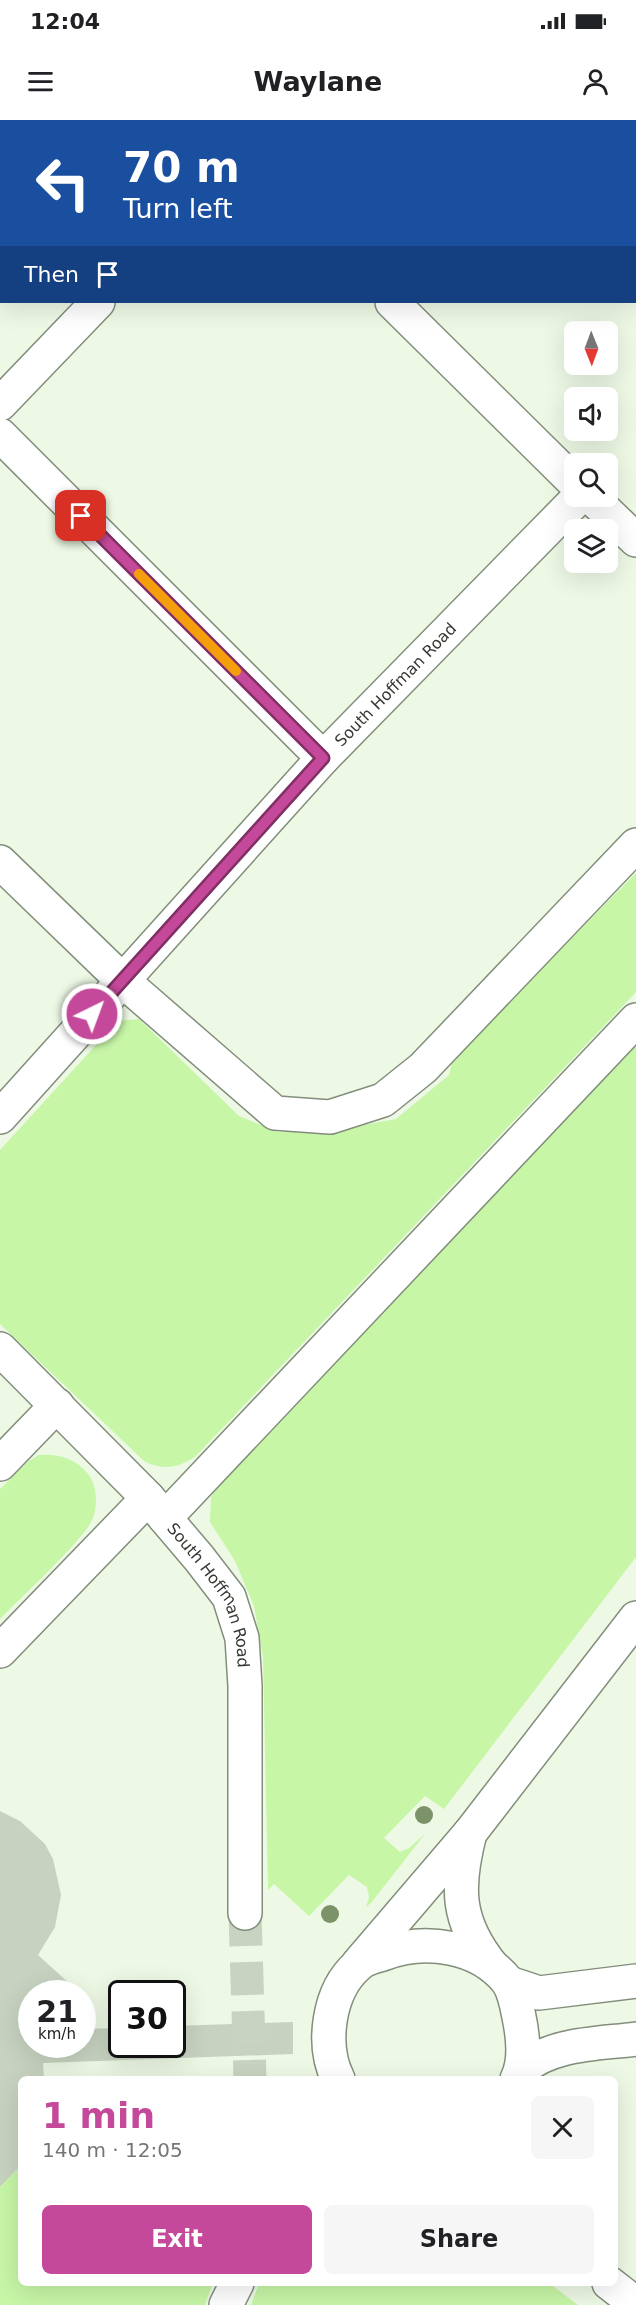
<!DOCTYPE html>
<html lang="en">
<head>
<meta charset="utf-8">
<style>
	body { margin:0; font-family:"DejaVu Sans",sans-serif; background:#f6f6f6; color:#202124; height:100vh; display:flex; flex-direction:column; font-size:22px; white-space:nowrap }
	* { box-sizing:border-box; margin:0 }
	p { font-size:20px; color:#757577 }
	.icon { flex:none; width:33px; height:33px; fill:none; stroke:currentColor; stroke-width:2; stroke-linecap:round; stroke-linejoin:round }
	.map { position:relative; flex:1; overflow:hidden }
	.panel { position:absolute; left:18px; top:1956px; width:600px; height:210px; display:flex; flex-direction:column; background:#fff; border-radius:9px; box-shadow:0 6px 24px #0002 }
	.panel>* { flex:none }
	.top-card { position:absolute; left:0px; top:0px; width:636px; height:183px; box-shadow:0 6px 24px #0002; background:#1a4fa0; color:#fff; overflow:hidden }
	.needle { width:39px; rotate:179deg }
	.fabs { position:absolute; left:564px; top:201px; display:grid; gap:12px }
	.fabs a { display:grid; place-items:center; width:54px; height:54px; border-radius:9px; background:#fff; box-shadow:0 6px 24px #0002; font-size:30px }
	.speed { position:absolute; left:18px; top:1860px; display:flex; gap:12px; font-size:30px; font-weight:700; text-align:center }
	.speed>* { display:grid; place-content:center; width:78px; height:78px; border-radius:50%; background:#fff; box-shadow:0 6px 24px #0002; line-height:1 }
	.speed small { font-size:15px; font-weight:400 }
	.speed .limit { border:3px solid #111; border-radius:9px; background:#fff; color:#111 }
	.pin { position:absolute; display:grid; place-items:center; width:51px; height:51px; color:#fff; margin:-26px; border-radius:12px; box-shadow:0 3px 9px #0006 }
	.me { position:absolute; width:66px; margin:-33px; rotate:42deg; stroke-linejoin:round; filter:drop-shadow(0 0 4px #0008) }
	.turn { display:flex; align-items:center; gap:21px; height:126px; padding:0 24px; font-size:27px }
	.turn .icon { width:78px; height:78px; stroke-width:2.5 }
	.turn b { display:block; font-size:42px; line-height:51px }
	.then { display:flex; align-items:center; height:57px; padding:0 24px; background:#0003; gap:12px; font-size:22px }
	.round { display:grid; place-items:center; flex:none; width:63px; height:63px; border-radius:9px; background:#f6f6f6 }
	.head { display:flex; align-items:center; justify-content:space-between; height:102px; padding:0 24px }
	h1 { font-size:36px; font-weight:800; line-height:45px; color:#c4499a }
	.primary-button { display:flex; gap:12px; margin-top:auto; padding:12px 24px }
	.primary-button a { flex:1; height:69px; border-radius:9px; background:#c4499a; color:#fff; font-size:24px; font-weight:800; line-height:69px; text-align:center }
	.primary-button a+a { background:#f6f6f6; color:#202124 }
	.status { display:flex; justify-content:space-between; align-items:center; height:42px; padding:0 30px; background:#fff; direction:ltr }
	.status svg { height:16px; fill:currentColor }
	header { display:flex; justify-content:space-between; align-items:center; height:78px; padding:0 24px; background:#fff; font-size:27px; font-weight:800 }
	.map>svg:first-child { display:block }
</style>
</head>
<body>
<div class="status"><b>12:04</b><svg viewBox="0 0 49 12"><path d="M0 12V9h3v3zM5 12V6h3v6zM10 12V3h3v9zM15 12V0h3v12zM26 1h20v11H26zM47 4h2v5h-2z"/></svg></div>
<header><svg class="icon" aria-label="menu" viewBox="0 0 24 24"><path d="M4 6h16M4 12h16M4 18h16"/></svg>Waylane<svg class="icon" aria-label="person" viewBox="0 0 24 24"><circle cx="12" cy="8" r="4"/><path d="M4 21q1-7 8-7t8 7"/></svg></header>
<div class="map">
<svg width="636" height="2185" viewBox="0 0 636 2185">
	<rect width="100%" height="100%" fill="#edf9e5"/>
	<g fill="#c7f6a7">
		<path d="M 636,753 L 636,872 L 196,1336 C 179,1348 163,1351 144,1341 L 0,1204 L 0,1030 L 118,901 L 139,899 L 239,996 L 278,1012 L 325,1012 L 396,999 L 449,955 L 453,938 Z"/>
		<polygon points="636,926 636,1437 444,1689 425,1676 384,1718 400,1732 409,1728 425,1714 371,1783 366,1787 369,1777 367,1767 349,1755 309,1796 274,1764 268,1770 263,1537 254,1486 235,1441 210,1402 211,1377 230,1352"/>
		<path d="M 39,1335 C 59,1334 75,1338 88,1354 C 97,1366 98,1384 93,1398 C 85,1419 19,1479 0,1499 L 0,1369 L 29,1341 Z"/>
		<polygon points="21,2045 21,2163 213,2163 205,2185 0,2185 0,2067"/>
		<polygon points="259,2163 549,2163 578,2185 251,2185"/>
	</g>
	<polygon fill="#c7d3c0" points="0,1691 20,1701 45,1724 53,1739 61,1775 55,1807 38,1835 70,1864 60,1874 32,1874 32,1924 82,1924 82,1909 122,1908 122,1924 172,1924 172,1906 293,1902 293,1934 43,1943 44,1959 21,1959 21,2045 0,2067"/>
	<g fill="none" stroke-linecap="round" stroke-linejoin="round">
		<polyline stroke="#c8d3c1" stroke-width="33" stroke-dasharray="33 16" stroke-linecap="butt" points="245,1793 250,1959"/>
		<g stroke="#828e7b" stroke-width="36">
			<g id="minor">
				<polyline points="206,0 207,2"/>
				<polyline points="392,182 574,362"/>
				<polyline points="0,284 98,182"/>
				<polyline points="0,315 323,638"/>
				<polyline points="590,376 636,420"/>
				<polyline points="0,742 122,860 275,993 330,997 383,980 423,948 636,725"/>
				<path id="s1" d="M 0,997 L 323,638 L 580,376"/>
				<path id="s2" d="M 0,1229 L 148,1378 L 199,1438 L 229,1477 L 242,1518 L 245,1566 L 245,1793"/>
				<polyline points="0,1344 57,1285"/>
				<polyline points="165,1398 636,900"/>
				<polyline points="0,1531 148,1378"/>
				<path d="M 470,1713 C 456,1767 456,1801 492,1846"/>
				<polyline points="358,1844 470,1713 636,1498"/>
				<polyline points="509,1863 539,1873 636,1861"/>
				<path d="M 521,1950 C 550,1923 598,1924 636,1919"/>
				<path d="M 338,1959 C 321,1925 328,1871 358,1845 C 364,1839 375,1836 383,1834 C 424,1818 479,1825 508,1862 C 514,1871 517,1886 519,1897 C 523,1916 526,1941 517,1959"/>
				<polyline points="609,2163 636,2184"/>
				<polyline points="226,2185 237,2163"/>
			</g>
		</g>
		<use href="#minor" stroke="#fff" stroke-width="33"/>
	</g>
	<g fill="#7c9268">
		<circle cx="424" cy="1695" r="9"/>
		<circle cx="330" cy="1794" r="9"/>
	</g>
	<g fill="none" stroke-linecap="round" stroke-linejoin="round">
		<g stroke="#7f2f64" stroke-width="15">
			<polyline id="route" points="81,396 323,638 92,894"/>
		</g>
		<use href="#route" stroke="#c4499a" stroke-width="10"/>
		<polyline stroke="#f59e0b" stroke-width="10" points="139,454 236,551"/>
	</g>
	<g text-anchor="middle" stroke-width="5" stroke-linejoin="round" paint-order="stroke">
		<g font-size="16" fill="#353a32" stroke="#fff">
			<text dy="6" stroke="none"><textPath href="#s1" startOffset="586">South Hoffman Road</textPath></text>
			<text dy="6" stroke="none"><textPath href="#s2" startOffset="328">South Hoffman Road</textPath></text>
		</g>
	</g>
</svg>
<div class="fabs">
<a><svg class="needle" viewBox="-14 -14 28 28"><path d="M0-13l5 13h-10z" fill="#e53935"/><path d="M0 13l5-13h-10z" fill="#757577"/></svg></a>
<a><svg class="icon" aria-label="sound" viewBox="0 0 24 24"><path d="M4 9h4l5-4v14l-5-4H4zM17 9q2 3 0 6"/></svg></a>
<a><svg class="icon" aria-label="search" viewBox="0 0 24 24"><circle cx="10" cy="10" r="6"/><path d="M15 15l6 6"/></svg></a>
<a><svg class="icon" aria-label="layers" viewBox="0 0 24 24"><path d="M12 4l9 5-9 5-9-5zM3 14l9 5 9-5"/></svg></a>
</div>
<div class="speed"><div>21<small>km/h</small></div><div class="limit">30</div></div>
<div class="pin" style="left:81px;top:396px;background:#d93025"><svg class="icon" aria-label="arrive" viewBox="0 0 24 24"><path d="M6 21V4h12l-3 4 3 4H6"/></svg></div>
<svg class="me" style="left:92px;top:894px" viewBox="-20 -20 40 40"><circle r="17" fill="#c4499a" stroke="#fff" stroke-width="3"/><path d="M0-11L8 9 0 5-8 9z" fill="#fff"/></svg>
<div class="top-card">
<div class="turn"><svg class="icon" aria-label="left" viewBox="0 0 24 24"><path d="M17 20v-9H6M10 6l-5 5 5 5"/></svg><div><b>70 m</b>Turn left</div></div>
<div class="then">Then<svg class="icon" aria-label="arrive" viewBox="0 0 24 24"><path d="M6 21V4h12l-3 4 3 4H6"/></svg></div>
</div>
<section class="panel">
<div class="head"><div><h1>1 min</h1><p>140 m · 12:05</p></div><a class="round"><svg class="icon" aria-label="close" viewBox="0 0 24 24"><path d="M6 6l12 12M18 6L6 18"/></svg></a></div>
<div class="primary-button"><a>Exit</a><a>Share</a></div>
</section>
</div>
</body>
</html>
